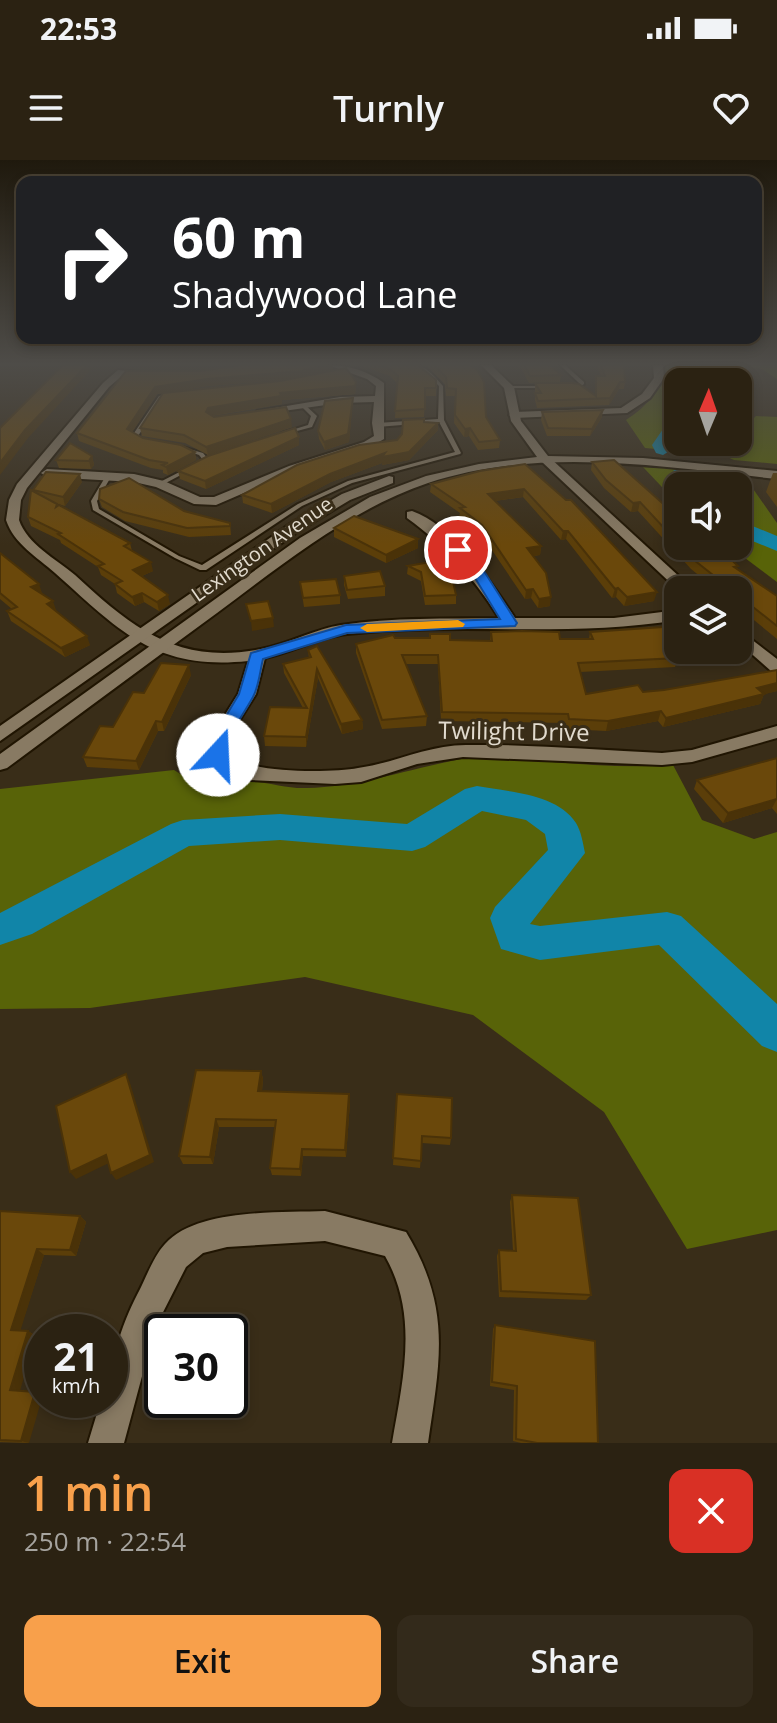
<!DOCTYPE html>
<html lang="en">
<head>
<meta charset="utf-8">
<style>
	body { margin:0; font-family:"Open Sans",sans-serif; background:#332a1b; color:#f1f3f6; height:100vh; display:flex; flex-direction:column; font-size:30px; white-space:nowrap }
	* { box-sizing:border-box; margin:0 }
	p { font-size:26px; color:#a6a49f }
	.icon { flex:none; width:44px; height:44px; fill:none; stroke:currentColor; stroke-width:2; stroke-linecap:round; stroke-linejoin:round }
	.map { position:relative; height:1283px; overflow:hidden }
	.panel { display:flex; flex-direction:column; background:#2b2212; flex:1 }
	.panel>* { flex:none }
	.top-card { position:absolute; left:16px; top:16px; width:746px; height:168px; border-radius:16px; box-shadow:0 4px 12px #0003,0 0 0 2px #473f32; background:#202124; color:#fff; overflow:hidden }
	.needle { width:52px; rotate:2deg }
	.buttons { position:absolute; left:664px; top:208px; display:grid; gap:16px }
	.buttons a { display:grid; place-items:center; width:88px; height:88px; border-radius:16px; background:#2b2212; box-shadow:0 4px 12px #0003,0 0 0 2px #473f32; font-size:40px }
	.speed { position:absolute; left:24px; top:1154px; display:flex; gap:16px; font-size:40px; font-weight:700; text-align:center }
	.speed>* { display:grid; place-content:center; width:104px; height:104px; border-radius:50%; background:#2b2212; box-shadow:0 4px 12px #0003,0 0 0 2px #473f32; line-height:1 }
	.speed small { font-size:20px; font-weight:400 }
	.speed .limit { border:4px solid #111; border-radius:12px; background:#fff; color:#111 }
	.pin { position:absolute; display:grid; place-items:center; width:68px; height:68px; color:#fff; margin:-34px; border:4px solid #fff; border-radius:50%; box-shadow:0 2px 8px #0007 }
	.me { position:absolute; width:88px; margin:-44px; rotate:20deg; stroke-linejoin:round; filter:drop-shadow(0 0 6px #0008) }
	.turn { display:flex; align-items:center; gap:28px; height:168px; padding:0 24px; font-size:36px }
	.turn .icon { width:104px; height:104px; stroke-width:2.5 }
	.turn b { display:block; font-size:56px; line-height:68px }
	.round { display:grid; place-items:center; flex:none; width:84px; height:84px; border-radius:16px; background:#332a1b }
	.head { display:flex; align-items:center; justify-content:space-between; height:136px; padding:0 24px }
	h1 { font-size:48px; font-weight:600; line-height:60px; color:#f8a04b }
	.button { display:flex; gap:16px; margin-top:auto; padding:16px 24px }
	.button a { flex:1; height:92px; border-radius:16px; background:#f8a04b; color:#111; font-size:32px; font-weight:600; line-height:92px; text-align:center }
	.button a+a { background:#332a1b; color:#f1f3f6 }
	.status { display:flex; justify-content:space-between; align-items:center; height:56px; padding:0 40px; background:#2b2212; direction:ltr }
	.status svg { height:22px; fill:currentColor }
	header { display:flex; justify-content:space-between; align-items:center; height:104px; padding:0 24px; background:#2b2212; font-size:36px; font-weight:600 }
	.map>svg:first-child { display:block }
</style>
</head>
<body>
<div class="status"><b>22:53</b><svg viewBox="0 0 49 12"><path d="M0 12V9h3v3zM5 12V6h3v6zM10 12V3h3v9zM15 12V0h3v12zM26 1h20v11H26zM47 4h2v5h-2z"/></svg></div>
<header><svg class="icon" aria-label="menu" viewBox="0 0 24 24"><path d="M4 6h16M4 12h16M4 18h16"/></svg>Turnly<svg class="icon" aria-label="heart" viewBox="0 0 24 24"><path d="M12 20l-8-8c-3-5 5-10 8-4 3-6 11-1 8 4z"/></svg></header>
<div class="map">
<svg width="777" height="1283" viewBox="0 0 777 1283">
	<rect width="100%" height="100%" fill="#392d18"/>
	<g fill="#586308">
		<path d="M 664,205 L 777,205 L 777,219 L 762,209 L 746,206 L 738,223 L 678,222 L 678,282 L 738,282 L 738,274 L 756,256 L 777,257 L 777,304 L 734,300 L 701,285 L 691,292 L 645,288 L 626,260 C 647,246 662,231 664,205 Z"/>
		<polygon points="643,307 671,308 749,323 777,363 777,422 729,386 738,386 738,326 678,326 678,344"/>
		<path d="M 472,597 C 539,599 606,610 673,605 L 702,660 L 754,679 L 777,672 L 777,1070 L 687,1089 L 604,952 L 473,855 L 305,817 L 90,848 L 0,849 L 0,629 L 174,610 C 203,629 214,621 245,621 C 266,621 286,629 307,628 C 361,627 418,606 472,597 Z"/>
	</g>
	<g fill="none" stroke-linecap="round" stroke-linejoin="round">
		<g fill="#1185a8" fill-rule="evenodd">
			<polygon points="681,205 700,205 712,215 710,222 694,222 696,216"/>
			<polygon points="678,255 678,274 670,285 673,289 663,295 656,293 652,285 672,256"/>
			<polygon points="683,305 690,307 707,326 686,326 673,311"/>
			<polygon points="738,360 777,376 777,391 738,375"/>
			<path d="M 477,626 C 508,632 557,633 576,663 C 581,671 583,683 585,693 L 530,764 L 540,766 L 667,752 L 681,756 L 777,844 L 777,892 L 762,886 L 659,785 L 540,800 L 501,789 L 490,758 L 495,747 L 548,690 L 545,674 L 526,660 L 482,651 L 425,687 L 412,691 L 280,680 L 189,686 L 32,774 L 0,785 L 0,753 L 171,664 L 183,660 L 280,654 L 407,664 L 465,629 Z"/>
		</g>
		<g stroke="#201502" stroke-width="4">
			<g id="service">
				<path d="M 413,205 C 426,205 435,217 443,226 L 444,260 L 461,293 L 460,294 L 352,323 L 302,346 L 206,410 L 200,410 L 175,398 L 93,350 L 91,341 L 107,314 L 111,314 L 112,315 L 97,341 L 99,349 L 179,396 L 202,405 L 298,344 L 348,321 L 455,292 L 439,262 L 377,267 L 374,265 L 377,263 L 438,259 L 439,226 L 427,214 Z"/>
				<polygon points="560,205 565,205 584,222 584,224 578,228 567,228 567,226 577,226 579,223"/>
				<polygon points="507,226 545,226 547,227 545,228 509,228"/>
				<polygon points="173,233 175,235 163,238 138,276 143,282 138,283 132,276 159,236"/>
				<polygon points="304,244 317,256 312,267 282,275 282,273 308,265 311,256 301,246"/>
				<polygon points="182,287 203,293 209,300 162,325 158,325 158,323 203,300 199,295 182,289"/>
			</g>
		</g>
		<g stroke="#201502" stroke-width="4">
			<g id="minor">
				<path d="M 328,205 C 348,205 368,211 384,223 L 384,279 L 372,286 L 297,310 L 216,345 L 194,344 L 156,327 L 134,322 L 47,317 L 41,313 L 47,309 L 134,314 L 164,321 L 200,337 L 214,337 L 289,306 L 364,282 L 374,276 L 372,263 L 374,242 L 340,243 L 262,254 L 257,251 L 340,237 L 375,236 L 376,226 L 367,219 Z"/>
				<polygon points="653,205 663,205 664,218 650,238 627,253 514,258 509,255 514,252 621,248 642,234 654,218"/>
				<path d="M 118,210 L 153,213 L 148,216 L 123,215 L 109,227 L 27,328 L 21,340 L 19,360 C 27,384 56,399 75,415 C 135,471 183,508 270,487 C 294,481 316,469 341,465 C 392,457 447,459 499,458 C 474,418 446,386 407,358 L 407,352 L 412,351 C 454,366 491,422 515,458 L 614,458 L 678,450 L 678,460 C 569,478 457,462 347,474 C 319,477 293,492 265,498 L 256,534 L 236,566 L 228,594 C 246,614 331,613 358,608 C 395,603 428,585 466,585 C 531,584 597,590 662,593 L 692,590 L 777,566 L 777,578 L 692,602 L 662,605 L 463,597 L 417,604 L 361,622 L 335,624 L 250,620 L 221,611 L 209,595 L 218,566 L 238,534 L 248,501 C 154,511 118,469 55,413 C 37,397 14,384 6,360 L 9,340 L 17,324 L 103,223 Z"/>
				<polygon points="541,297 549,297 694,430 678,430 541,301"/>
				<polygon points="738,469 777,499 777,512 771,511 738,482"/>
				<path d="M 325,1051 L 406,1072 C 452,1148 440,1200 428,1283 L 392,1283 C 403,1219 419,1155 385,1096 L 325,1081 L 227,1087 L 203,1093 L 186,1107 L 155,1168 L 124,1283 L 88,1283 L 101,1240 L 110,1240 C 110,1201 120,1168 138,1133 C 146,1118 153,1097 165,1084 C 197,1048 279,1053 325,1051 Z"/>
			</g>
		</g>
		<g stroke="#201502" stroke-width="4">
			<g id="tertiary">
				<path d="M 481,205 L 491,205 L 514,227 L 521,261 L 548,296 L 643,298 L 777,311 L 777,319 C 663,307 540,286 428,323 C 349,350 283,404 217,453 C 147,504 77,556 7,608 L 0,610 L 0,594 L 300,378 L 370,337 L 426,316 L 479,304 L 537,297 L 511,261 L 504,228 Z"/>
				<polygon points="389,316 393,317 393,323 350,340 300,370 0,581 0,566 290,364 342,334"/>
			</g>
		</g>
		<use href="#service" fill="#887a63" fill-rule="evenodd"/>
		<use href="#minor" fill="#887a63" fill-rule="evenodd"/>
		<use href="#tertiary" fill="#887a63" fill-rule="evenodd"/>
	</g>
	<g fill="#5b3e09">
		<polygon points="136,205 208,205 201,206"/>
		<polygon points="241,205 333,205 333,210 321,213 356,222 355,234 282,240 282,244 212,256 214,257 292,267 208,295 185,283 142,276 140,268 280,221 291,219 208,226 157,234 132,272 143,278 195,292 196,300 168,315 163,313 163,310 151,308 79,281 77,273 200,211"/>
		<polygon points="359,205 418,205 436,220 436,236 425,236 424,257 395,258 397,223 390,216"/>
		<polygon points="421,205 471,205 486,257 500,280 499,288 478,290 469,276 464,277 454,263 455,236 446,236 445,224 428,207"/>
		<polygon points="515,205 550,205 561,215 560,222 529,223 521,208"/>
		<polygon points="596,205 624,205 625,222 624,229 619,229 609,245 537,248 535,240 535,223 595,236 596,216 601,216"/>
		<polygon points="353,238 349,282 325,290 319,279 318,271"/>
		<polygon points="542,252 602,257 590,276 547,276 541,260"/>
		<polygon points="424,262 438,270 409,300 382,305 382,303 331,322 272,353 243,343 242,335 397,280"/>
		<polygon points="299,277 299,285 206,329 180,319 178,311"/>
		<polygon points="92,296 94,305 91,309 59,308 56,300"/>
		<polygon points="592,302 678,357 678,386 707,386 711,390 777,436 777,479 738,447 738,430 717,430 691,409 638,351 631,352 604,328 591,310"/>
		<polygon points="525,304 654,441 624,446 616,437 612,438 566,379 561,380 523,337 495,341 541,386 540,395 533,396 550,446 538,448 531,438 525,439 481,374 459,357 460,353 430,332 431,324"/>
		<polygon points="773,313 777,313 777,347 766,332"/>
		<polygon points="82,322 65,346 55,343 58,346 130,383 132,391 153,411 142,416 170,444 159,451 144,442 135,446 117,433 115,424 101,415 98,407 61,383 60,380 31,366 28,357 33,330"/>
		<polygon points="99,339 184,351 230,363 231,375 189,377 125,361 102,347"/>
		<polygon points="334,368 418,379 418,388 386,403 334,377"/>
		<polygon points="0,393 42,433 56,450 55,450 90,485 65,497 11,461 7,451 12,449 0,439"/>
		<polygon points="441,400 456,435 456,444 425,445 421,421 407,414 408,406"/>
		<polygon points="344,416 385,426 385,436 348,439 344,425"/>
		<polygon points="300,422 340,435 340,444 304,447"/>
		<polygon points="491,472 560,479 589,479 590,472 678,490 718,490 716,496 678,500 675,507 580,512 586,534 664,530 777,510 777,531 764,534 760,544 663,567 658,561 606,571 567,569 566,563 441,561 438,504 405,504 427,556 426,566 382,569 356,493 356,484 395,478 490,481"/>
		<polygon points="308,490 362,560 363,569 342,574 318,518 306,587 265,586 264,576 303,548 284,513 283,504 309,498"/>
		<polygon points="191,515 164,571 158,571 139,610 87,607 83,597 113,567 144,533"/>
		<polygon points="777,598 777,654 772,648 723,663 694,629 697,620"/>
		<polygon points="261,911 263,919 262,931 349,934 350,942 346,997 303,996 301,1016 272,1015 270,1008 275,967 219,967 213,1004 183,1004 179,996"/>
		<polygon points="397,934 451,978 450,985 422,983 420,1008 393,1005"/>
		<polygon points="512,1035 591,1135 586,1140 499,1137 497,1096 499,1090 513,1091 510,1042"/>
		<polygon points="0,1051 80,1056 86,1062 76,1096 44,1095 20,1170 28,1171 36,1176 19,1231 29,1283 0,1282"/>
		<polygon points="495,1165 598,1283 521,1283 513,1281 514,1230 490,1226 493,1169"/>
	</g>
	<g fill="#4a3208">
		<polygon points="87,205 95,205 28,278 0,315 0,303 25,270"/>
		<polygon points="324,205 333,205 333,210 302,218 208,226 157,234 129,277 127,269 155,227 207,219"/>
		<polygon points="356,222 355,234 282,240 282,244 210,256 206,252 208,248 280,233"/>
		<polygon points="620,222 619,229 609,245 610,238"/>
		<polygon points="353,238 349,282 325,290 324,282"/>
		<polygon points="603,250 602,257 590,276 592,269"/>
		<polygon points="291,259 292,267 208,295 206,287"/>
		<polygon points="438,263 438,270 409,300 382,305 382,303 331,322 272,353 271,344 330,314"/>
		<polygon points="470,268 469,276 464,277 465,269"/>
		<polygon points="299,277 299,285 206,329 205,321"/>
		<polygon points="195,292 196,300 168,315 166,307"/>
		<polygon points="92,296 94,305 91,309 89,301"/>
		<polygon points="80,314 82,322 65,346 63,337"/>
		<polygon points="524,329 523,337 487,342 488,334"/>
		<polygon points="640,342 638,351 631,352 633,343"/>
		<polygon points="563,371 568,371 566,379 561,380"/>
		<polygon points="418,379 418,388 386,403 386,395"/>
		<polygon points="541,386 540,395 526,397 527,388"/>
		<polygon points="151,402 153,411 135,419 133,410"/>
		<polygon points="39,424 42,433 35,436 31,427"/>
		<polygon points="618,428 616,437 612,438 615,429"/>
		<polygon points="533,429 531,438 525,439 526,430"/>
		<polygon points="657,432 654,441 624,446 627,437"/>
		<polygon points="142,433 144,442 135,446 132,437"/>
		<polygon points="168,435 170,444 159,451 157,442"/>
		<polygon points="551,437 550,446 538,448 539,439"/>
		<polygon points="53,441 56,450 50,453 47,444"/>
		<polygon points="273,458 274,467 252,471 251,461"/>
		<polygon points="87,476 90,485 65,497 61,488"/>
		<polygon points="189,505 191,515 164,571 162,562"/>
		<polygon points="317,509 318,518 306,587 306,577"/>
		<polygon points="777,523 777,531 758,536 764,534 760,544 663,567 666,558 757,528"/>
		<polygon points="661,551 658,561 606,571 608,561"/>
		<polygon points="362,560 363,569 342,574 341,564"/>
		<polygon points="156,561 158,571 139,610 136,601"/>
		<polygon points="777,639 772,648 723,663 728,653"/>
		<polygon points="261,911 263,919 261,939 258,931"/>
		<polygon points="126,914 130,923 154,1002 116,1020 111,1013"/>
		<polygon points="349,934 350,942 346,997 345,990"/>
		<polygon points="216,959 219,967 213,1004 210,997"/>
		<polygon points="302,989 303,996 301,1016 300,1009"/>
		<polygon points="106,995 111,1002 76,1019 70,1012"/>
		<polygon points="80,1056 86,1062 76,1096 70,1090"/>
		<polygon points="37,1089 44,1095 19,1175 11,1170"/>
		<polygon points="28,1171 36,1176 19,1234 10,1230"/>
		<polygon points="35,1232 42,1235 42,1238 29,1283 21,1281"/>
	</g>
	<g fill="#6a480b" stroke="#4a3208" stroke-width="2">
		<polygon points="63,205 87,205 25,270 0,303 0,268"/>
		<polygon points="241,205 324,205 302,211 207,219 155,227 127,269 143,278 181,285 195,292 166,307 162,305 168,303 149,300 77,273 126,211 200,211"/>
		<polygon points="379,205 418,205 436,220 436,228 425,228 425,249 395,251 398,216 390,209"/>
		<polygon points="434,205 471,205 478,211 484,222 486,257 500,280 479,282 470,268 465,269 455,255 456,229 447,228 446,217"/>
		<polygon points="524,205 550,205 561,215 530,216"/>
		<polygon points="601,205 624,205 625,222 620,222 610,238 538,241 535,233 541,233 535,223 572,223 579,224 596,236 596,216 605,216"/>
		<polygon points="346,208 356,222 355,226 280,233 281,236 208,248 206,252 214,257 286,247 291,259 206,287 184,275 140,268 163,233 280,221"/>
		<polygon points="353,238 348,274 324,282 318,271 325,241"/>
		<polygon points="603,250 592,269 548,268 542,252"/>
		<polygon points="424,259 424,262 438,263 409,292 382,297 385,293 330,314 271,344 242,335 297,305 359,285 397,280 402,274 403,260"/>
		<polygon points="295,268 299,277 205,321 178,311 208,296"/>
		<polygon points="70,283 92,296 89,301 56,300"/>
		<polygon points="614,300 678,357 678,383 640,342 633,343 606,320 592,302"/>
		<polygon points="525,304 566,340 571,340 657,432 627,437 618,428 615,429 568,371 563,371 524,329 488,334 541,386 527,388 546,413 551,437 539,439 533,429 526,430 482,365 460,348 465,347 431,324 480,311"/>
		<polygon points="46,312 80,314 63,337 33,330"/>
		<polygon points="129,318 184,351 230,363 230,366 187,368 123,352 99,339 100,329"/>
		<polygon points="31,330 57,344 56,347 59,345 130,383 124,386 151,402 133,410 168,435 157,442 142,433 132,437 115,424 122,421 98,406 104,404 58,374 61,373 28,357"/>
		<polygon points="354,356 418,379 386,395 334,368"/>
		<polygon points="681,386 707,386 711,390 720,389 738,406 734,407 777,436 777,466 738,435 738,430 732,430 694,400"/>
		<polygon points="0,393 39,424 31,427 53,441 47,444 87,476 61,488 7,451 17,447 0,433"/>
		<polygon points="441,400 452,417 456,435 425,436 421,412 408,406"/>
		<polygon points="380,411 385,426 347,430 344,416"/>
		<polygon points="336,419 340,435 303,438 300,422"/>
		<polygon points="268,441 273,458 251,461 246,444"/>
		<polygon points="678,466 678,490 689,490 674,492 678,498 578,503 586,534 638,525 643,532 664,530 777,510 777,523 757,528 764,534 666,558 661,551 608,561 569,559 568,554 442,552 438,495 402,495 427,556 382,560 356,484 393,475 395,478 430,478 430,474 450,474 450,480 492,481 491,472 522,471 559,472 560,479 593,479 590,472"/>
		<polygon points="317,486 362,560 341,564 317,509 306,577 264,576 270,547 307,548 283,504 311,497 308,490"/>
		<polygon points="161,503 189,505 162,562 156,561 136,601 83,597 100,566 113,567 133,532 144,533"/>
		<polygon points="777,598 777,639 728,653 697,620"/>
		<polygon points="196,910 261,911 258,931 349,934 345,990 302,989 300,1009 270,1008 276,960 216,959 210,997 179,996"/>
		<polygon points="126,914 150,995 111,1013 106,995 70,1012 56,946"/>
		<polygon points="397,934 452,938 451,978 422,976 421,1001 393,998"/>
		<polygon points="512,1035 578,1038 591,1135 501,1131 499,1090 516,1091"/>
		<polygon points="0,1051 80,1056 70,1090 37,1089 11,1170 28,1171 10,1230 35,1232 21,1281 0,1280"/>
		<polygon points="495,1165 595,1181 598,1283 537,1283 516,1279 517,1226 492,1222"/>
	</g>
	<linearGradient id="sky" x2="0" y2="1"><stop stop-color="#1f190d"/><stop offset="0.53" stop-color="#4e4c48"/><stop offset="1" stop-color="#4e4c48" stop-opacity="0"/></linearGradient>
	<rect width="777" height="385" fill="url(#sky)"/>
	<path fill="#1a73e8" stroke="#114b97" stroke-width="2" d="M 454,387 L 463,387 L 482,408 L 517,463 L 515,466 L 347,473 L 263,499 C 260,511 259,526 253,537 C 242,557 229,572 227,595 L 218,601 L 212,599 L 211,581 L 239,534 L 251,493 L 346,465 L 500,459 L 472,413 L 452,390 Z"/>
	<polygon fill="#f59e0b" points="458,460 465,464 463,467 367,472 360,468 367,464"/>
	<g text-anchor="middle" stroke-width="6" stroke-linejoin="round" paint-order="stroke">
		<g font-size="20" fill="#e2dbce" stroke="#392d18">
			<text transform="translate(262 389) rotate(-35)" y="7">Lexington Avenue</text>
		</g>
		<g font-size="24" fill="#e2dbce" stroke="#392d18">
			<text transform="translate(514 572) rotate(1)" y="8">Twilight Drive</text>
		</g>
	</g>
</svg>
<div class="buttons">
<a><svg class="needle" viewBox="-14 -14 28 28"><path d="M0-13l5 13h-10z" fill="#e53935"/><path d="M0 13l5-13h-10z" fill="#a6a49f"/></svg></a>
<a><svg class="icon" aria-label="sound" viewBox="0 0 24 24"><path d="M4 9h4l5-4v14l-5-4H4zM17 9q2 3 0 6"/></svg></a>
<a><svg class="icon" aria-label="layers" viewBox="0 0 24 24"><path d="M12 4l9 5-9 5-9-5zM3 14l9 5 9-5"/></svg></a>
</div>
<div class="speed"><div>21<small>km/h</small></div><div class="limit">30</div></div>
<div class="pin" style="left:458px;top:390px;background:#d93025"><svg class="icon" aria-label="arrive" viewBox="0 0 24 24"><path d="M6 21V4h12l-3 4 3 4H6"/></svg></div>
<svg class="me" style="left:218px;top:595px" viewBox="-20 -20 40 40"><circle r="19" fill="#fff"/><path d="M0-13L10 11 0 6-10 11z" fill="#1a73e8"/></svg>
<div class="top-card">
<div class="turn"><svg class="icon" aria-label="right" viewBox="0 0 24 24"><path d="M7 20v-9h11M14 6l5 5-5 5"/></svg><div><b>60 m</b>Shadywood Lane</div></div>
</div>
</div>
<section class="panel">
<div class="head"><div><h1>1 min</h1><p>250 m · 22:54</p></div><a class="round" style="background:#d93025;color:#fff"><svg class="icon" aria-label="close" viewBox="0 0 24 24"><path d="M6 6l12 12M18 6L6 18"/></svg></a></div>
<div class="button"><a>Exit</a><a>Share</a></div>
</section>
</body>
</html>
